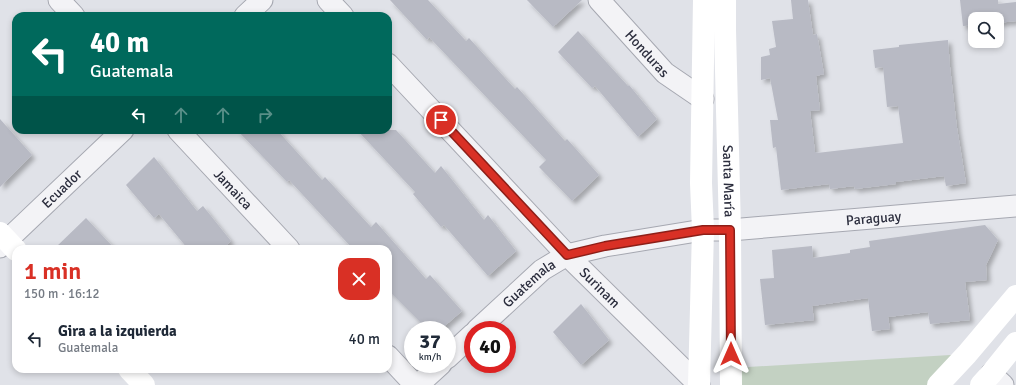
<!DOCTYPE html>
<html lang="es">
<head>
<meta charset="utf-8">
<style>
	body { margin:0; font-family:Signika,sans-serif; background:#f2f2f3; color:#1f2937; height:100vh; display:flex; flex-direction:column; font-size:15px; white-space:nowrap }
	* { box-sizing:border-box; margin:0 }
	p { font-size:13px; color:#747a83 }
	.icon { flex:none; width:22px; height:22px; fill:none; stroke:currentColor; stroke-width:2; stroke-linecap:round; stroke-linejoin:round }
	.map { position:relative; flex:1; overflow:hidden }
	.side { position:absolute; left:12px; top:245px; width:380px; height:128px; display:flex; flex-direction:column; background:#fff; border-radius:12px; box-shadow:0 2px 6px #0003 }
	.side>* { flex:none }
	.top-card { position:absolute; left:12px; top:12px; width:380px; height:122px; border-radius:12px; box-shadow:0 2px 6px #0003; background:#00695c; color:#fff; overflow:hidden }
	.buttons { position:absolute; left:968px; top:12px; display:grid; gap:8px }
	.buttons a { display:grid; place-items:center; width:36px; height:36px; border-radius:8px; background:#fff; box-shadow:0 2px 6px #0003; font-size:20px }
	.speed { position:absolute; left:404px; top:321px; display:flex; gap:8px; font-size:20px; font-weight:700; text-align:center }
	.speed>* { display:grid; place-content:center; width:52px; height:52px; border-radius:50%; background:#fff; box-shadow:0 2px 6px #0003; line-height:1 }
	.speed small { font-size:10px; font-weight:400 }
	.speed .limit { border:6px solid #d22; background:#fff; color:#111 }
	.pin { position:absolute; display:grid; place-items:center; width:34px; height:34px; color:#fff; margin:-17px; border:2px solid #fff; border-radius:50%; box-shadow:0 1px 4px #0007 }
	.me { position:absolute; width:44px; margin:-22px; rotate:0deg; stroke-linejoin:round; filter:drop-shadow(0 0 3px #0008) }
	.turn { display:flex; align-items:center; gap:14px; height:84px; padding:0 12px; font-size:18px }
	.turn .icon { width:52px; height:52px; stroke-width:2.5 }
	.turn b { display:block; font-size:28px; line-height:34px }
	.lanes { display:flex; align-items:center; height:38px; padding:0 12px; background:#0003; justify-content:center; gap:20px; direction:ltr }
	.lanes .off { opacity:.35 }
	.round { display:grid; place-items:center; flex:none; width:42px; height:42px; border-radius:12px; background:#f2f2f3 }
	.summary { display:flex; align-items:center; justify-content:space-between; height:68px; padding:0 12px }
	h1 { font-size:24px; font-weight:600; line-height:30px; color:#d93025 }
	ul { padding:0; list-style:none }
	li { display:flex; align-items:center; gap:12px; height:52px; padding:0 12px }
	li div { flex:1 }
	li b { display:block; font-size:15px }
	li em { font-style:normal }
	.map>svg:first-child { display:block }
</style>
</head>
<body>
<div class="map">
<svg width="1016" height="385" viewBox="0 0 1016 385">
	<defs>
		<filter id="shadow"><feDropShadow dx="3.5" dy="3.5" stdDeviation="2" flood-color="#0004"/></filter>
	</defs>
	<rect width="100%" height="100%" fill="#e0e2e8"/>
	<polygon fill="#c3d1c2" points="967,354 938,385 731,385 732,368"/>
	<g fill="#b8bac4" filter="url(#shadow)">
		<polygon points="390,0 428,0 466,41 469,38 515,89 517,87 565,141 567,139 599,175 572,201 539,167 546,160 429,37 427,40"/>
		<polygon points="527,0 582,0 553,27"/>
		<polygon points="791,0 808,0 813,35 817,34 824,74 816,76 820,110 810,111 815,152 816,152 817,153 903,143 898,106 887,107 883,67 875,68 873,50 899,47 899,45 948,40 950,67 957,128 966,183 946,186 944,176 896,182 896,184 855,189 854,186 830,189 829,184 781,190 776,147 773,148 770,120 778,120 770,78 761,80 761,57 770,55 769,49 776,47 772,21 793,19"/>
		<polygon points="960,0 998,0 998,4 1016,2 1016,21 997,23 997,19 975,19 975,25 963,26"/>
		<polygon points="578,31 628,86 629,85 657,119 638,137 595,86 592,88 558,52"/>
		<polygon points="0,119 32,155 0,187"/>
		<polygon points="237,130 277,130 322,180 325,177 371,227 376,222 426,279 430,275 462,311 440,330 428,330 388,290 388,249 353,249 289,180 287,182"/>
		<polygon points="357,130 396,130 435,173 441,166 484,220 488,215 516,251 488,276 444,225 441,227 413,194 415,192"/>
		<polygon points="154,157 197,211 203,206 231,241 223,249 188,249 159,214 154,218 126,185"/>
		<polygon points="86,218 115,249 54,249"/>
		<polygon points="985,225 998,240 986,265 987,280 965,282 970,320 930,324 928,312 888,317 890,329 872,331 868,298 812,306 814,320 765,325 760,279 774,278 772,250 812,246 813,258 850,253 850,250 870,247 869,241"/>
		<polygon points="581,304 609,340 581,365 553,332"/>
	</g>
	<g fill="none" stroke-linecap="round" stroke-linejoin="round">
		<g stroke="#a6a8b1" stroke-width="23">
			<g id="street">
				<polyline points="59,0 74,16"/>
				<polyline points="328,0 343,16"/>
				<path id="s1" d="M 599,0 L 665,73 L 703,99"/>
				<polyline points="245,16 262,0"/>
				<path id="s2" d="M 388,64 L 567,255 L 699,385"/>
				<path id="s3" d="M 178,130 L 289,249"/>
				<path id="s4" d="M 0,247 L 123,130"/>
				<path id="s5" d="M 477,330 L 542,270 L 567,255 L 605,246 L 703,230 L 730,230 L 1016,206"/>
				<polyline points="388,356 415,385"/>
				<polyline points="447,358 473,334"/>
				<polyline points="991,374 1003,385"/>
				<polyline points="418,385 441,364"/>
			</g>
		</g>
		<use href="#street" stroke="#f3f3f6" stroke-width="21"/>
		<g stroke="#fff" stroke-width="22">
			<path id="s6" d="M 725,0 L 725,30 L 730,230 L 731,385"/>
			<polyline points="0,233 16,250"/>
			<polyline points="129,369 144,385"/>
			<polyline points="699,385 703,230 701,183 704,0"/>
			<polyline points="938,385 967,354 1016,296"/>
			<polyline points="981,385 991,374 1016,343"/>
		</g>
	</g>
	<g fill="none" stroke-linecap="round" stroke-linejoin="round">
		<g stroke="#8d1f18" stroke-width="10">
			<polyline id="route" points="441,120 567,255 605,246 703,230 730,230 731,354"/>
		</g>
		<use href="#route" stroke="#d93025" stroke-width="7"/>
	</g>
	<g text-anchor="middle" stroke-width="3" stroke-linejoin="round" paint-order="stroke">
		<g font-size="14" fill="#2b2d3d" stroke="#f0f1f5">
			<text dy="5" stroke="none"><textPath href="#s1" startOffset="72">Honduras</textPath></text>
			<text dy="5" stroke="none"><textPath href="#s6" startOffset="181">Santa María</textPath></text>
			<text dy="5" stroke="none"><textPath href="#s4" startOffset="85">Ecuador</textPath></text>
			<text dy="5" stroke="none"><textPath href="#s3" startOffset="81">Jamaica</textPath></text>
			<text dy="5" stroke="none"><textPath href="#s5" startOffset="427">Paraguay</textPath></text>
			<text dy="5" stroke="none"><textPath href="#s5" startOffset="70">Guatemala</textPath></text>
			<text dy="5" stroke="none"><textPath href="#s2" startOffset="308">Surinam</textPath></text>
		</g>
	</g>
</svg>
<div class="buttons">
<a><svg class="icon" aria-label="search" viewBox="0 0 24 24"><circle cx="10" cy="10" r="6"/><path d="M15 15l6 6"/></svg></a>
</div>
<div class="speed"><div>37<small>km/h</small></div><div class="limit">40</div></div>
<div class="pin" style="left:441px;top:120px;background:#d93025"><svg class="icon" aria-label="arrive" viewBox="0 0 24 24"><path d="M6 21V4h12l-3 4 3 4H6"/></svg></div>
<svg class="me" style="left:731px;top:354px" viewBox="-20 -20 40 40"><path d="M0-17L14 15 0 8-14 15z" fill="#d93025" stroke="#fff" stroke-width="4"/></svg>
<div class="top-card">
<div class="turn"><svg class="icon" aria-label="left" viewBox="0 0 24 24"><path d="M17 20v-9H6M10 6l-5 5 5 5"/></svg><div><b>40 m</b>Guatemala</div></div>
<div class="lanes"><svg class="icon" aria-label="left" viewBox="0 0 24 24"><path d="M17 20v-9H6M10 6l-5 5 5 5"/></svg><svg class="icon off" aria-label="ahead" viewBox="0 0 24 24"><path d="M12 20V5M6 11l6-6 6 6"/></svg><svg class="icon off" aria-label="ahead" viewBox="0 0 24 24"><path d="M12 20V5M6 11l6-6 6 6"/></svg><svg class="icon off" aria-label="right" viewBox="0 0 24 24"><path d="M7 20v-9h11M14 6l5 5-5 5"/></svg></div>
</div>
<section class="side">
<div class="summary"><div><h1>1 min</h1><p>150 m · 16:12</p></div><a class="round" style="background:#d93025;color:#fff"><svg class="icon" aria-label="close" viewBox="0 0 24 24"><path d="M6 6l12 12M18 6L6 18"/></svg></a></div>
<ul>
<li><svg class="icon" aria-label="left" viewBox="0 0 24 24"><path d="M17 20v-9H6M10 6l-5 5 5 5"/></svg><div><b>Gira a la izquierda</b><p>Guatemala</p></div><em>40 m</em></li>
</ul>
</section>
</div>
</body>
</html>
